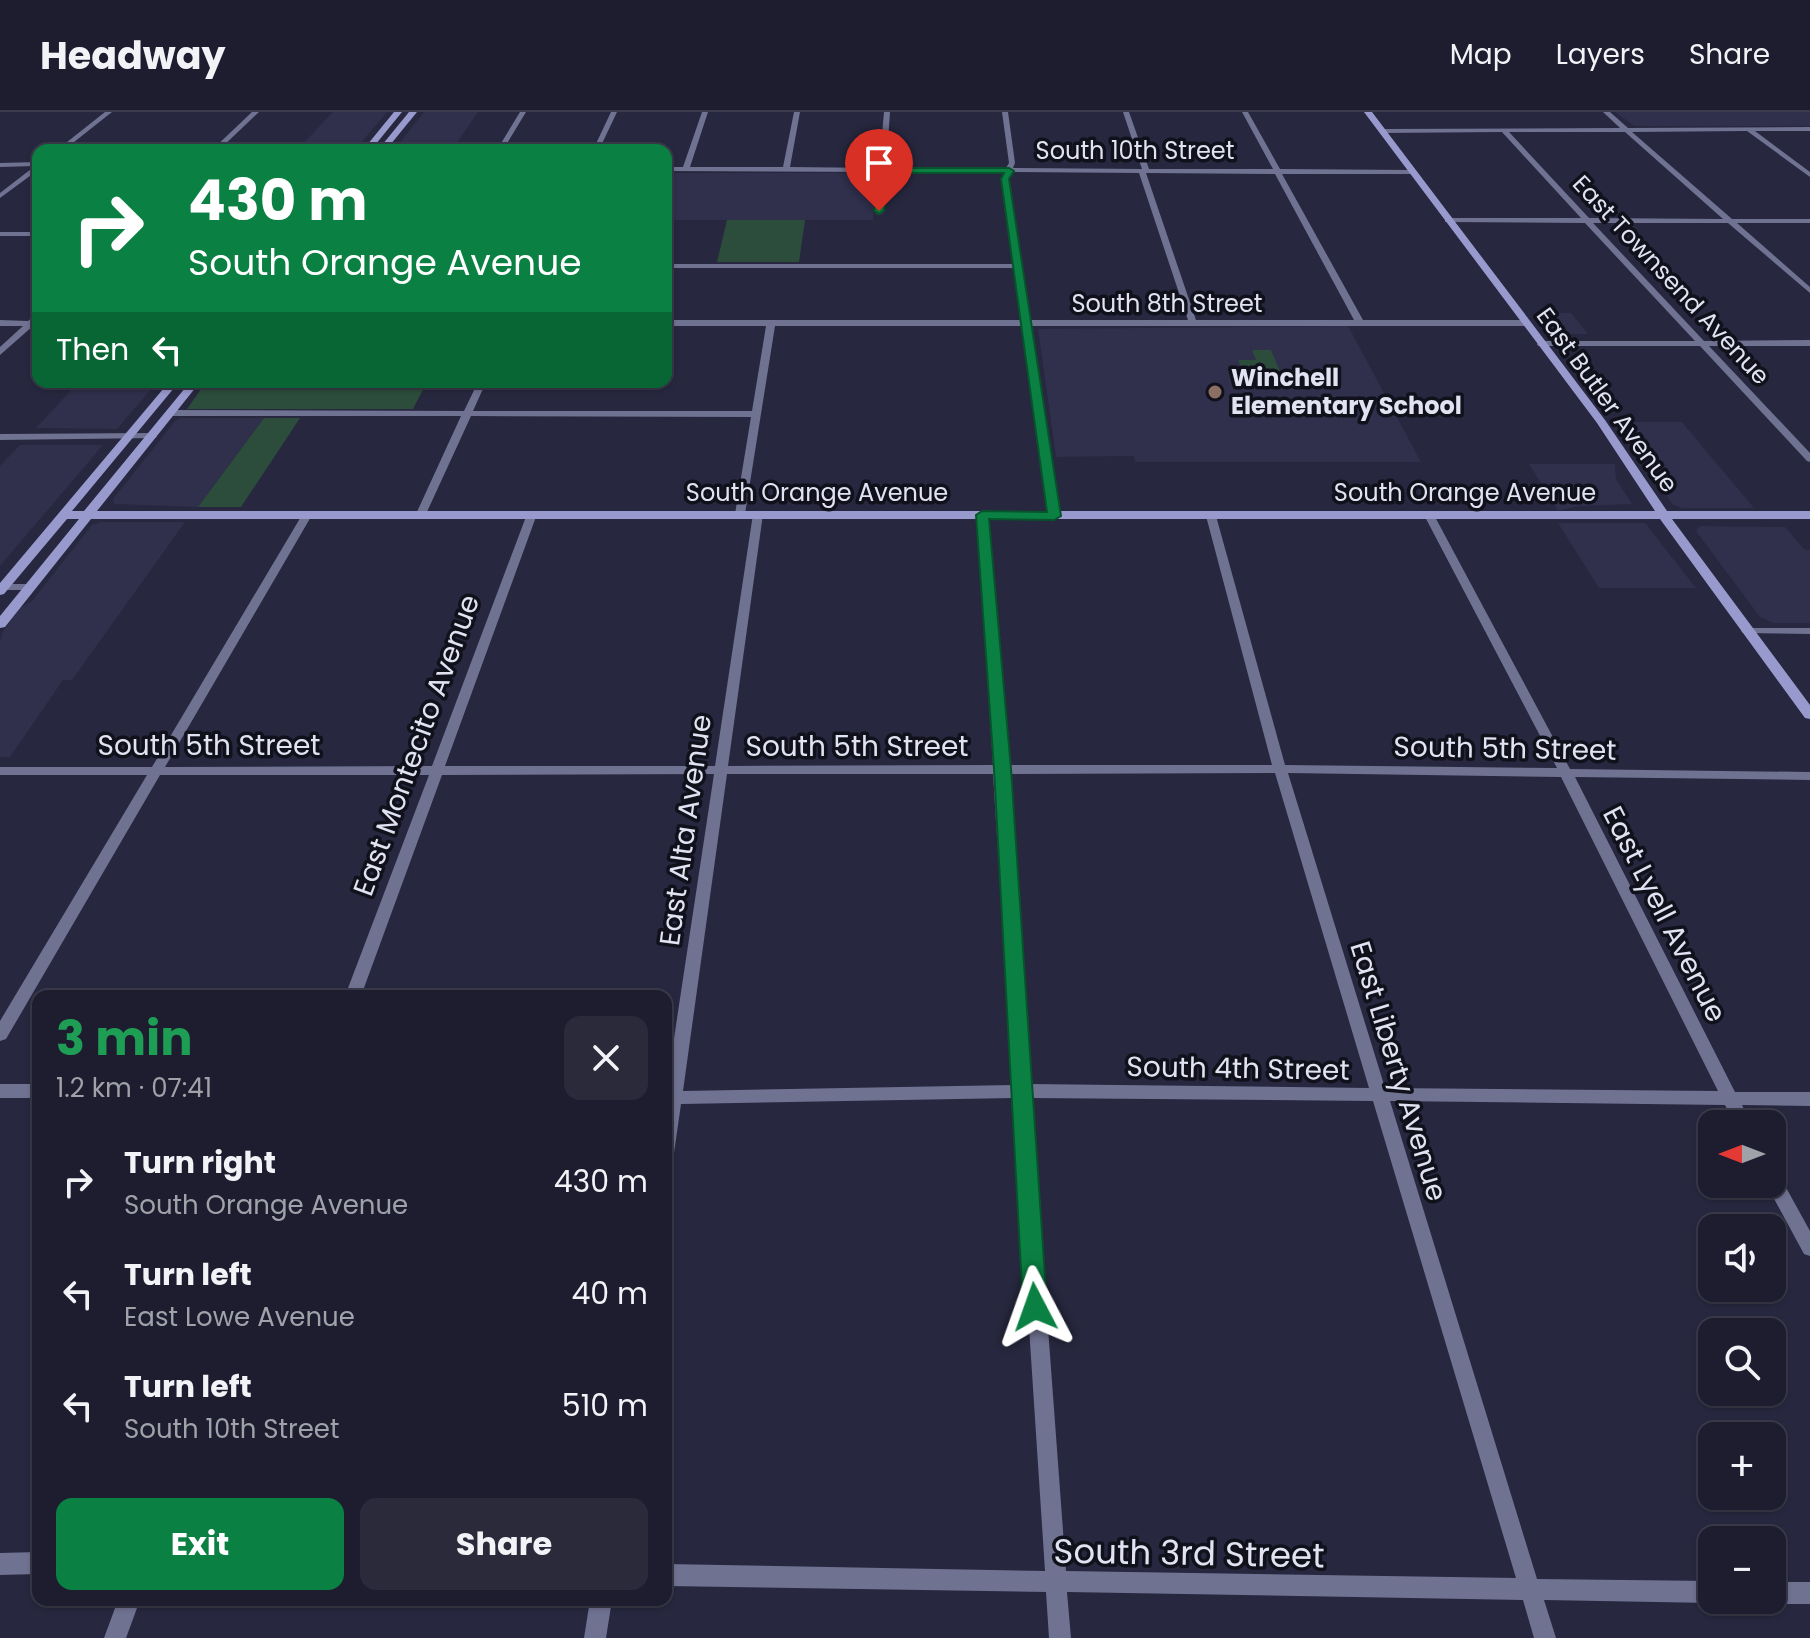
<!DOCTYPE html>
<html lang="en">
<head>
<meta charset="utf-8">
<style>
	body { margin:0; font-family:Poppins,sans-serif; background:#2a2a3b; color:#f1f3f6; height:100vh; display:flex; flex-direction:column; font-size:30px; white-space:nowrap }
	* { box-sizing:border-box; margin:0 }
	p { font-size:26px; color:#a0a2aa }
	.icon { flex:none; width:44px; height:44px; fill:none; stroke:currentColor; stroke-width:2; stroke-linecap:round; stroke-linejoin:round }
	.map { position:relative; flex:1; overflow:hidden }
	.details { position:absolute; left:32px; top:878px; width:640px; height:616px; display:flex; flex-direction:column; background:#1d1d2f; border-radius:16px; box-shadow:0 2px 6px #0004,0 0 0 2px #3b3b4b }
	.details>* { flex:none }
	.banner { position:absolute; left:32px; top:32px; width:640px; height:244px; border-radius:16px; box-shadow:0 2px 6px #0004,0 0 0 2px #3b3b4b; background:#0b8043; color:#fff; overflow:hidden }
	.needle { width:52px; rotate:270deg }
	.buttons { position:absolute; left:1698px; top:998px; display:grid; gap:16px }
	.buttons a { display:grid; place-items:center; width:88px; height:88px; border-radius:16px; background:#1d1d2f; box-shadow:0 2px 6px #0004,0 0 0 2px #3b3b4b; font-size:40px }
	.pin { position:absolute; display:grid; place-items:center; width:68px; height:68px; color:#fff; margin:-82px -34px; border-radius:50% 50% 50% 0; rotate:-45deg; box-shadow:0 0 8px #0007 }
	.pin .icon { rotate:45deg }
	.me { position:absolute; width:88px; margin:-44px; rotate:356deg; stroke-linejoin:round; filter:drop-shadow(0 0 6px #0008) }
	.turn { display:flex; align-items:center; gap:28px; height:168px; padding:0 24px; font-size:36px }
	.turn .icon { width:104px; height:104px; stroke-width:2.5 }
	.turn b { display:block; font-size:56px; line-height:68px }
	.then { display:flex; align-items:center; height:76px; padding:0 24px; background:#0003; gap:16px; font-size:30px }
	.round { display:grid; place-items:center; flex:none; width:84px; height:84px; border-radius:16px; background:#2a2a3b }
	.summary { display:flex; align-items:center; justify-content:space-between; height:136px; padding:0 24px }
	h1 { font-size:48px; font-weight:700; line-height:60px; color:#1e9e55 }
	.cta { display:flex; gap:16px; margin-top:auto; padding:16px 24px }
	.cta a { flex:1; height:92px; border-radius:16px; background:#0b8043; color:#fff; font-size:32px; font-weight:700; line-height:92px; text-align:center }
	.cta a+a { background:#2a2a3b; color:#f1f3f6 }
	ul { padding:0; list-style:none }
	li { display:flex; align-items:center; gap:24px; height:112px; padding:0 24px }
	li div { flex:1 }
	li b { display:block; font-size:30px }
	li em { font-style:normal }
	header { display:flex; align-items:center; gap:48px; box-sizing:border-box; height:112px; padding:0 40px; background:#1d1d2f; border-bottom:2px solid #3b3b4b }
	header strong { font-size:38px }
	nav { display:flex; gap:44px; margin-inline-start:auto; font-size:28px }
	.map>svg:first-child { display:block }
</style>
</head>
<body>
<header>
<strong>Headway</strong>
<nav><a>Map</a><a>Layers</a><a>Share</a></nav>
</header>
<div class="map">
<svg width="1810" height="1526" viewBox="0 0 1810 1526">
	<rect width="100%" height="100%" fill="#27273f"/>
	<g fill="#302f4c">
		<polygon points="333,0 387,0 355,38 297,38"/>
		<polygon points="424,0 478,0 452,38 394,38"/>
		<polygon points="1615,0 1810,0 1810,14 1634,14"/>
		<polygon points="666,61 872,61 876,64 873,108 666,108 666,92 669,91 672,81 666,81"/>
		<polygon points="1538,201 1571,201 1588,222 1554,222"/>
		<polygon points="1348,214 1421,350 1135,350 1134,344 1056,345 1038,217"/>
		<polygon points="79,270 157,270 117,317 36,316"/>
		<polygon points="181,306 264,306 198,395 114,392 113,387 175,309"/>
		<polygon points="1617,310 1682,310 1754,396 1682,396 1673,393"/>
		<polygon points="20,333 103,333 0,454 0,354"/>
		<polygon points="1529,352 1615,352 1616,367 1632,392 1579,394 1558,399"/>
		<polygon points="100,410 185,410 72,568 63,568 10,645 0,645 0,529 3,519 20,496 32,489 92,413"/>
		<polygon points="1558,411 1645,411 1696,476 1599,476"/>
		<polygon points="1700,414 1785,415 1805,438 1810,438 1810,511 1773,511 1760,505 1696,419"/>
	</g>
	<g fill="#2c4d3b">
		<polygon points="727,108 805,108 799,150 717,150"/>
		<polygon points="1252,238 1271,238 1284,269 1245,269 1242,259 1255,258 1242,258 1238,248 1256,248"/>
		<polygon points="206,270 427,270 413,297 187,297"/>
		<polygon points="264,306 300,306 241,395 198,395"/>
	</g>
	<g fill="none" stroke-linecap="round" stroke-linejoin="round">
		<g fill="#707292" fill-rule="evenodd">
			<polygon points="105,0 112,0 64,38 57,38"/>
			<polygon points="252,0 259,0 219,38 212,38"/>
			<polygon points="520,0 526,0 503,38 497,38"/>
			<polygon points="611,0 617,0 599,38 593,38"/>
			<path d="M 702,0 L 708,0 L 690,55 L 783,55 L 794,0 L 800,0 L 790,55 L 879,56 L 884,0 L 890,0 L 886,56 L 1006,56 L 1009,51 L 1002,0 L 1008,0 L 1015,51 L 1013,56 L 1142,57 L 1123,0 L 1129,0 L 1149,57 L 1273,57 L 1242,0 L 1248,0 L 1280,57 L 1412,58 L 1415,60 L 1412,62 L 1282,62 L 1363,208 L 1525,208 L 1529,211 L 1525,214 L 1031,214 L 1059,404 L 1054,407 L 1049,404 L 1022,214 L 775,214 L 745,402 L 740,405 L 735,402 L 751,305 L 471,304 L 426,402 L 421,405 L 416,402 L 461,304 L 170,304 L 165,301 L 170,298 L 464,299 L 478,270 L 486,270 L 473,299 L 752,299 L 766,214 L 666,214 L 666,208 L 1021,208 L 1014,156 L 666,156 L 666,152 L 1013,152 L 1002,67 L 1004,60 L 886,60 L 883,101 L 879,103 L 875,101 L 879,60 L 666,59 L 666,55 L 683,55 ZM 1011,60 L 1139,61 L 1188,208 L 1030,208 L 1008,67 ZM 1146,61 L 1275,62 L 1354,208 L 1196,208 Z"/>
			<path d="M 1603,0 L 1610,0 L 1628,16 L 1810,15 L 1810,19 L 1755,19 L 1810,60 L 1810,65 L 1747,19 L 1632,20 L 1732,107 L 1810,107 L 1810,111 L 1737,111 L 1810,175 L 1810,181 L 1728,111 L 1593,111 L 1704,229 L 1810,228 L 1810,234 L 1709,234 L 1810,341 L 1810,350 L 1807,349 L 1700,234 L 1538,234 L 1537,232 L 1541,229 L 1695,229 L 1585,111 L 1445,110 L 1445,106 L 1581,106 L 1502,20 L 1382,21 L 1379,19 L 1382,17 L 1620,16 ZM 1509,20 L 1625,20 L 1723,107 L 1589,106 Z"/>
			<polygon points="38,50 38,58 0,86 0,81 35,54 0,55 0,51"/>
			<rect x="0" y="120" width="38" height="4"/>
			<polygon points="35,203 38,203 38,214 33,214 0,243 0,235 23,214 0,214 0,208 28,209"/>
			<polygon points="152,321 157,324 155,326 0,328 0,322"/>
			<path d="M 532,399 L 537,402 L 445,654 L 715,654 L 753,402 L 758,399 L 763,402 L 728,654 L 993,653 L 977,403 L 982,400 L 987,403 L 1006,653 L 1272,653 L 1206,404 L 1211,401 L 1216,404 L 1285,653 L 1557,656 L 1424,403 L 1429,400 L 1434,403 L 1570,657 L 1810,660 L 1810,668 L 1575,665 L 1735,980 L 1810,980 L 1810,994 L 1742,993 L 1751,1012 L 1735,1012 L 1725,993 L 1390,989 L 1537,1467 L 1712,1469 L 1712,1488 L 1718,1488 L 1712,1491 L 1544,1488 L 1556,1526 L 1534,1526 L 1523,1488 L 1067,1480 L 1071,1526 L 1049,1526 L 1046,1480 L 666,1474 L 666,1452 L 1045,1459 L 1014,986 L 681,992 L 674,1041 L 672,1046 L 666,1048 L 666,979 L 714,662 L 442,663 L 361,884 L 345,884 L 429,663 L 160,663 L 6,927 L 0,929 L 0,909 L 147,663 L 0,663 L 0,655 L 152,655 L 302,403 L 307,400 L 312,403 L 165,655 L 432,654 L 527,402 ZM 1275,661 L 1369,976 L 1030,972 L 1006,662 ZM 1288,661 L 1561,665 L 1718,979 L 1385,976 ZM 727,662 L 993,662 L 1013,973 L 683,979 ZM 1031,986 L 1373,989 L 1516,1466 L 1066,1459 Z"/>
			<polygon points="0,472 30,472 36,475 30,478 0,478"/>
			<polygon points="1747,516 1810,516 1810,522 1743,521 1741,519"/>
			<rect x="0" y="972" width="38" height="14"/>
			<polygon points="1772,1059 1778,1061 1810,1119 1810,1144 1804,1142 1766,1072 1772,1072"/>
			<polygon points="38,1440 38,1462 0,1463 0,1441"/>
			<polygon points="1772,1470 1810,1470 1810,1492 1772,1492 1764,1489 1772,1488"/>
			<polygon points="118,1488 140,1488 126,1526 104,1526"/>
			<polygon points="590,1488 612,1488 606,1526 584,1526"/>
		</g>
		<g fill="#989ace" fill-rule="evenodd">
			<polygon points="394,0 402,0 371,38 363,38"/>
			<polygon points="409,0 417,0 386,38 378,38"/>
			<polygon points="1364,0 1372,0 1605,308 1667,399 1810,399 1810,407 1672,407 1810,593 1810,607 1805,606 1660,407 91,407 5,515 0,516 0,504 79,407 67,407 4,482 0,483 0,471 169,270 179,270 72,399 84,399 190,270 200,270 97,399 1655,399 1597,311"/>
		</g>
	</g>
	<polygon fill="#0b8043" stroke="#07532c" stroke-width="2" points="884,56 1009,56 1014,59 1009,67 1061,404 1054,408 989,407 1011,657 1047,1195 1044,1203 1035,1206 1027,1203 1023,1195 994,657 976,403 982,399 1047,400 1001,67 1004,61 888,61 884,99 879,102 874,99 880,58"/>
	<circle fill="#8d6e63" stroke="#11111c" stroke-width="3" cx="1215" cy="280" r="8"/>
	<g text-anchor="middle" stroke-width="7" stroke-linejoin="round" paint-order="stroke">
		<g font-size="24" fill="#e1e2f2" stroke="#11111c">
			<text x="1135" y="47">South 10th Street</text>
			<text transform="translate(1671 168) rotate(47)" y="8">East Townsend Avenue</text>
			<text x="1167" y="200">South 8th Street</text>
			<text transform="translate(1607 288) rotate(54)" y="8">East Butler Avenue</text>
			<text x="817" y="389">South Orange Avenue</text>
			<text x="1465" y="389">South Orange Avenue</text>
		</g>
		<g font-size="24" font-weight="bold" fill="#e1e2f2" stroke="#11111c" text-anchor="start">
			<text x="1231" y="274">Winchell<tspan x="1231" dy="28">Elementary School</tspan></text>
		</g>
		<g font-size="28" fill="#e1e2f2" stroke="#11111c">
			<text x="209" y="643">South 5th Street</text>
			<text transform="translate(416 633) rotate(-70)" y="10">East Montecito Avenue</text>
			<text x="857" y="644">South 5th Street</text>
			<text transform="translate(1505 636) rotate(1)" y="10">South 5th Street</text>
			<text transform="translate(685 718) rotate(-82)" y="10">East Alta Avenue</text>
			<text transform="translate(1665 802) rotate(63)" y="10">East Lyell Avenue</text>
			<text transform="translate(1238 956) rotate(1)" y="10">South 4th Street</text>
			<text transform="translate(1399 959) rotate(73)" y="10">East Liberty Avenue</text>
		</g>
		<g font-size="34" fill="#e1e2f2" stroke="#11111c">
			<text transform="translate(1189 1441) rotate(1)" y="12">South 3rd Street</text>
		</g>
	</g>
</svg>
<div class="buttons">
<a><svg class="needle" viewBox="-14 -14 28 28"><path d="M0-13l5 13h-10z" fill="#e53935"/><path d="M0 13l5-13h-10z" fill="#a0a2aa"/></svg></a>
<a><svg class="icon" aria-label="sound" viewBox="0 0 24 24"><path d="M4 9h4l5-4v14l-5-4H4zM17 9q2 3 0 6"/></svg></a>
<a><svg class="icon" aria-label="search" viewBox="0 0 24 24"><circle cx="10" cy="10" r="6"/><path d="M15 15l6 6"/></svg></a>
<a>+</a>
<a>−</a>
</div>
<div class="pin" style="left:879px;top:99px;background:#d93025"><svg class="icon" aria-label="arrive" viewBox="0 0 24 24"><path d="M6 21V4h12l-3 4 3 4H6"/></svg></div>
<svg class="me" style="left:1035px;top:1195px" viewBox="-20 -20 40 40"><path d="M0-17L14 15 0 8-14 15z" fill="#0b8043" stroke="#fff" stroke-width="4"/></svg>
<div class="banner">
<div class="turn"><svg class="icon" aria-label="right" viewBox="0 0 24 24"><path d="M7 20v-9h11M14 6l5 5-5 5"/></svg><div><b>430 m</b>South Orange Avenue</div></div>
<div class="then">Then<svg class="icon" aria-label="left" viewBox="0 0 24 24"><path d="M17 20v-9H6M10 6l-5 5 5 5"/></svg></div>
</div>
<section class="details">
<div class="summary"><div><h1>3 min</h1><p>1.2 km · 07:41</p></div><a class="round"><svg class="icon" aria-label="close" viewBox="0 0 24 24"><path d="M6 6l12 12M18 6L6 18"/></svg></a></div>
<ul>
<li><svg class="icon" aria-label="right" viewBox="0 0 24 24"><path d="M7 20v-9h11M14 6l5 5-5 5"/></svg><div><b>Turn right</b><p>South Orange Avenue</p></div><em>430 m</em></li>
<li><svg class="icon" aria-label="left" viewBox="0 0 24 24"><path d="M17 20v-9H6M10 6l-5 5 5 5"/></svg><div><b>Turn left</b><p>East Lowe Avenue</p></div><em>40 m</em></li>
<li><svg class="icon" aria-label="left" viewBox="0 0 24 24"><path d="M17 20v-9H6M10 6l-5 5 5 5"/></svg><div><b>Turn left</b><p>South 10th Street</p></div><em>510 m</em></li>
</ul>
<div class="cta"><a>Exit</a><a>Share</a></div>
</section>
</div>
</body>
</html>
